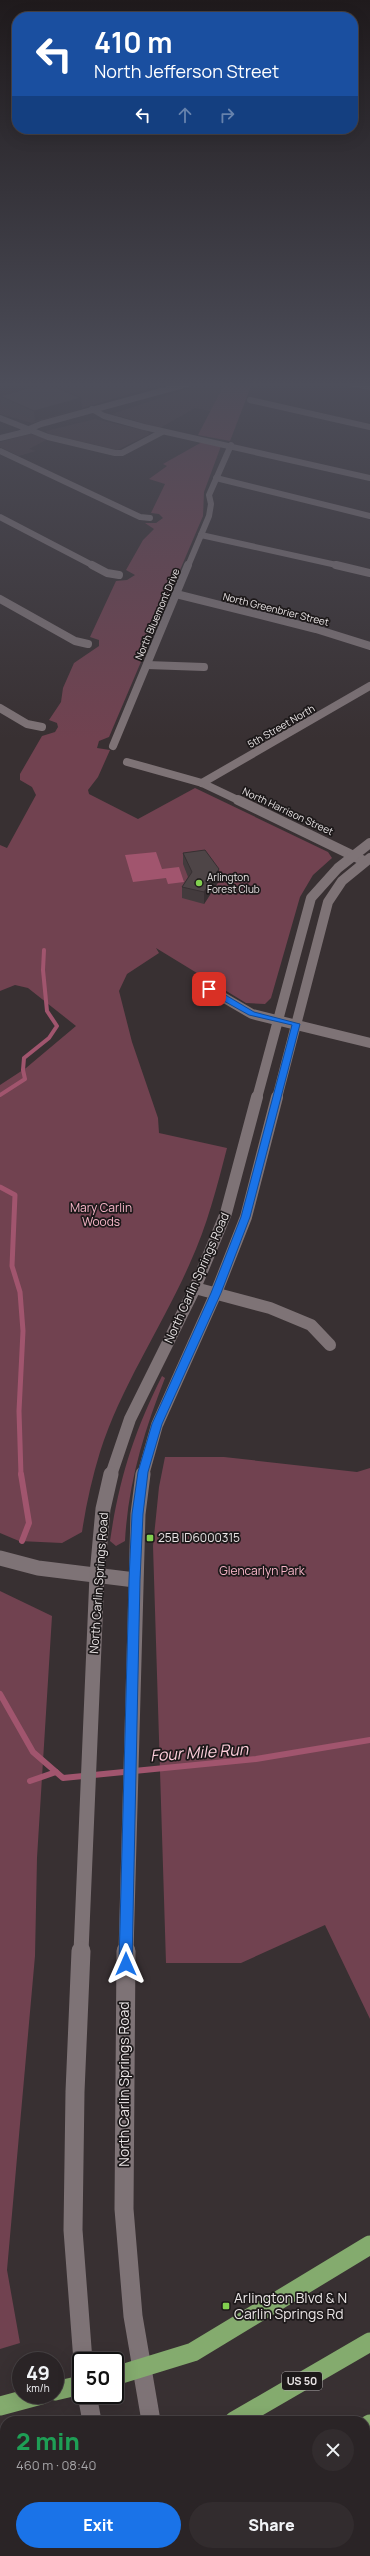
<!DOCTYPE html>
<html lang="en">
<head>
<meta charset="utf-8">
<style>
	body { margin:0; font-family:Manrope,sans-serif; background:#322c2e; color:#f1f3f6; height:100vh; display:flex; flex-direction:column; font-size:15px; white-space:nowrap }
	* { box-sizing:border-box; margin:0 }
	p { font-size:13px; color:#a5a4a7 }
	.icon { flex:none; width:22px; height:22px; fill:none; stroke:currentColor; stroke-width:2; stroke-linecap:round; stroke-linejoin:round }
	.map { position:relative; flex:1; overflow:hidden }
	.drawer { position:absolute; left:0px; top:2416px; width:370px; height:140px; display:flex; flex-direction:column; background:#2a2426; border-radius:16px 16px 0 0; box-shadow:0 4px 16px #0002,0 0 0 1px #464143 }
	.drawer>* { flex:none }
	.guide { position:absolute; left:12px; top:12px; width:346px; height:122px; border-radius:16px; box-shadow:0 4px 16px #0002,0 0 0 1px #464143; background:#1a4fa0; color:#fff; overflow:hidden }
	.speed { position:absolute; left:12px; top:2352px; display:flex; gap:8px; font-size:20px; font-weight:700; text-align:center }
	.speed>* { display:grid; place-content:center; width:52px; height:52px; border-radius:50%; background:#2a2426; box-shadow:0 4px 16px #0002,0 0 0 1px #464143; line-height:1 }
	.speed small { font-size:10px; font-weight:400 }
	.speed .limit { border:2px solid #111; border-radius:6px; background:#fff; color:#111 }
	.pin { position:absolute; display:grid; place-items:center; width:34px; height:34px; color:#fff; margin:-17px; border-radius:8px; box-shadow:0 2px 6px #0006 }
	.me { position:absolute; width:44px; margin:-22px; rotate:0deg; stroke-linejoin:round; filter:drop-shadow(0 0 3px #0008) }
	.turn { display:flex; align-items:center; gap:14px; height:84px; padding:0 16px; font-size:18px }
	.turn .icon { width:52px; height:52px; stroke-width:2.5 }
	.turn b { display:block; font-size:28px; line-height:34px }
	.lanes { display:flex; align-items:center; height:38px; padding:0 16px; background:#0003; justify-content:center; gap:20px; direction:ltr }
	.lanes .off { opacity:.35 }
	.round { display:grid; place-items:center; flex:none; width:42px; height:42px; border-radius:21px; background:#322c2e }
	.head { display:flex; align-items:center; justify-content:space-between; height:68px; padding:0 16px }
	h1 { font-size:24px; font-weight:800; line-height:30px; color:#1e9e55 }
	.primary-button { display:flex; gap:8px; margin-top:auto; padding:8px 16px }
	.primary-button a { flex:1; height:46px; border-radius:24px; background:#1a73e8; color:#fff; font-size:16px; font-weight:800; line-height:46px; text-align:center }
	.primary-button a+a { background:#322c2e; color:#f1f3f6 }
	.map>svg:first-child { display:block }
</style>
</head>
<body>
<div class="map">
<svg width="370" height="2556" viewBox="0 0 370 2556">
	<rect width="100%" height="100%" fill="#383032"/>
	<g fill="#483a3d">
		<polygon points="79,381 150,381 160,385 32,423 0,414 0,402"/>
		<polygon points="211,381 226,381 211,411 195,408 160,428 112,414"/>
		<polygon points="95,419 147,431 150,434 117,450 49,434 46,431"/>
		<polygon points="30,434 48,439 29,449 36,451 19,456 0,447 0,442"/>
	</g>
	<g fill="#714250">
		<polygon points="226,381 253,381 230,441 198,435"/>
		<path d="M 202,442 L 221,446 L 204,492 L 203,516 L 109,737 L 99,741 L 97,748 L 110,750 L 98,777 L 88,790 L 89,794 L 138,819 L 195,788 L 328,852 L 332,858 L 313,875 L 300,897 L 271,998 L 265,1004 L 246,1003 L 156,948 L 159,953 L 127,974 L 119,991 L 132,1042 L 158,1118 L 159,1133 L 227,1148 C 217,1187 207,1226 190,1263 C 162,1327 121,1386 100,1452 C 92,1478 86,1505 82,1532 L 62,1543 L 19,1541 L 0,1533 L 0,1085 L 26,1068 L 76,1026 L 28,988 L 15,985 L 0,991 L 0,845 L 7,848 L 36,795 L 32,787 L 20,780 L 20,774 L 42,736 L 55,732 L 58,727 L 57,723 L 49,720 L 61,702 L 63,688 L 74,663 L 99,646 L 99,640 L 90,637 L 116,581 L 127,580 L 135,575 L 126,570 L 143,540 L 154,529 L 145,523 L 156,523 L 163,518 L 159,514 L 151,513 L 165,484 L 149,479 L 167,466 L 163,464 Z"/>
		<path d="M 162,1376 L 165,1378 C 144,1431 128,1484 125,1541 L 116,1546 L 110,1541 C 119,1479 134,1432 162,1376 Z"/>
		<polygon points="165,1457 224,1457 357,1472 370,1468 370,2019 325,1925 241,1963 166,1963 153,1546 159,1487"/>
		<polygon points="0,1591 52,1616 37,1858 35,1956 7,2270 20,2343 0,2349"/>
	</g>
	<polygon fill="#a1556e" points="156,852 162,869 179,867 184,882 168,884 166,878 133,882 125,855"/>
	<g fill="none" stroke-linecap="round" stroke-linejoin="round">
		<polyline stroke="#a1556e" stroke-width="4" points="0,1095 25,1079 23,1070 24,1058 49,1038 57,1026 47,1011 43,970 44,950"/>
		<polyline stroke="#a1556e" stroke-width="5" points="0,1187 15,1195 12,1266 20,1292 23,1331 19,1411 21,1475"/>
		<g stroke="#a1556e" stroke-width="6">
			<polyline points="21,1474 29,1523 22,1541"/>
			<polyline points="0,1694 33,1752 63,1778 256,1759 370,1740"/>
			<polyline points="30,1781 56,1772"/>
		</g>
		<g stroke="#7e7376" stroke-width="6">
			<polyline points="160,381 177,387"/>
			<polyline points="250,400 370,427"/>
			<polyline points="92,409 104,416 144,427 370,478"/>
			<polyline points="0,418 48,437 115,453 122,453 162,432"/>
			<polyline points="0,451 140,517 150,518"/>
			<polyline points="216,478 370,516"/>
			<polyline points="0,517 94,566"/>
			<polyline points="201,535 341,566"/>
			<polyline points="188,566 209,516 211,504 209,495 231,445"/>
		</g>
		<g stroke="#7e7376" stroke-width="8">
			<polyline points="92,565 107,573 119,575"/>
			<polyline points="336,565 370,573"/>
			<polyline points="176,594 316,629 370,646"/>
			<polyline points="0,599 75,641 88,644"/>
			<polyline points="147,665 204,667"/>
			<polyline points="0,708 27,724 42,727"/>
			<polyline points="113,746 188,565"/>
			<polyline points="127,762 202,783 240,801"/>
			<polyline points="202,783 370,686"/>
		</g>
		<g stroke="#7e7376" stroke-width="10">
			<polyline points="238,800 364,861"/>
			<polyline points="209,989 252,1014 370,1043"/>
		</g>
		<polyline stroke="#7e7376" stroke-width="12" points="195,1288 270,1308 311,1325 330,1345"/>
		<polyline stroke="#7e7376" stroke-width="15" points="0,1558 38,1568 135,1580"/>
		<g stroke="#7e7376" stroke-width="6">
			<polyline points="338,381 370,387"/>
			<polyline points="22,432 41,424 198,381"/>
			<polyline points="0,438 29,431"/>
		</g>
		<g stroke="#7e7376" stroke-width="10">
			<polyline points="257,1098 311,898 338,868 370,843"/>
			<polyline points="277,1098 328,902 342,881 370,858"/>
		</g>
		<g stroke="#7e7376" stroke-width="12">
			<polyline points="111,1475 130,1419 195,1288 226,1213 257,1097"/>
			<polyline points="143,1475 157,1425 216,1293 246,1217 277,1097"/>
		</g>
		<g stroke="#7e7376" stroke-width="15">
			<polyline points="81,1952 97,1575 103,1509 111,1474"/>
			<polyline points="126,1952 138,1514 143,1474"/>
		</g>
		<g stroke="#7e7376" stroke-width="19">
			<polyline points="81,1951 75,2092 73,2230 83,2361"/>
			<polyline points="126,1951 124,2209 133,2316 151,2421"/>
			<polyline points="87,2395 92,2421"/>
			<polyline points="117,2551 118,2556"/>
			<polyline points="178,2551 179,2556"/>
		</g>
		<g stroke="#84ab6e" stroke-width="19">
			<polyline points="115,2376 193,2352 370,2245"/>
			<polyline points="55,2391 81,2385"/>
			<polyline points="0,2406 41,2395"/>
			<polyline points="234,2421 370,2342"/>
			<polyline points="365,2427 370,2424"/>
			<polyline points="18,2556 26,2551"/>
			<polyline points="155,2556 163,2551"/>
			<polyline points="364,2556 370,2552"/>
		</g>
	</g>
	<g fill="#433b3d">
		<polygon points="0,396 82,408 35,421 1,405"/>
		<polygon points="183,853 219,869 219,881 204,904 182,898 182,887 188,877 183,864"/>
	</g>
	<g fill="#373032">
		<polygon points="81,398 82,408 35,421 34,411"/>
		<polygon points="219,869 219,881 204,904 204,892"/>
	</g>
	<g fill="#4e4547" stroke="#373032">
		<polygon points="46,383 81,398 34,411 0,396"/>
		<polygon points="205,850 219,869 204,892 182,887 192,872 183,853"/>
	</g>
	<linearGradient id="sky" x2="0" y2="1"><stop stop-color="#1f1a1c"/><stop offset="0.52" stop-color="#4d4e5a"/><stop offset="1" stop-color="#4d4e5a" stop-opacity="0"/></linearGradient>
	<rect width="370" height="739" fill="url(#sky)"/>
	<polygon fill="#1a73e8" stroke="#114b97" points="206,987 212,987 254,1012 300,1024 250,1217 221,1293 162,1424 148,1472 143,1514 140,1580 132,1964 130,1968 126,1970 121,1968 119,1964 129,1580 132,1514 138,1472 152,1424 211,1293 241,1217 292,1025 249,1015 206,991"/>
	<g fill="#82d04f" stroke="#1d191a" stroke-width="1.5">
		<circle cx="199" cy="883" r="4"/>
		<rect x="146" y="1534" width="8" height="8" rx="2"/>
		<rect x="222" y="2302" width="8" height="8" rx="2"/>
	</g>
	<g text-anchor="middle" stroke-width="3.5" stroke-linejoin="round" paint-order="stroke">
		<g font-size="10" fill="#eae5e6" stroke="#1d191a">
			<text transform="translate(276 609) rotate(14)" y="4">North Greenbrier Street</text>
			<text transform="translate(157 614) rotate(-67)" y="4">North Bluemont Drive</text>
			<text transform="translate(281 726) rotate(-30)" y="4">5th Street North</text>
			<text transform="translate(288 811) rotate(25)" y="4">North Harrison Street</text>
		</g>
		<g font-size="10" fill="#eae5e6" stroke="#1d191a" text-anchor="start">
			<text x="207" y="881">Arlington<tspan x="207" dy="12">Forest Club</tspan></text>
		</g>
		<rect fill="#1d191a" stroke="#aca8a9" stroke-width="1" x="282" y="2372" width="40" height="18" rx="3"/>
		<g font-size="11" font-weight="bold" fill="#eae5e6">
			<text x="302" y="2385">US 50</text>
		</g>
		<g font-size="12" fill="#f8b6c9" stroke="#1d191a">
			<text x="101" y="1212">Mary Carlin<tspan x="101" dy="14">Woods</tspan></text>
			<text x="262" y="1575">Glencarlyn Park</text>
		</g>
		<g font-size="12" fill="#eae5e6" stroke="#1d191a">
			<text transform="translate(197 1278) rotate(-66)" y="4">North Carlin Springs Road</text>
			<text transform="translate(99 1583) rotate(-86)" y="4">North Carlin Springs Road</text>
		</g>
		<g font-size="12" fill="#eae5e6" stroke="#1d191a" text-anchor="start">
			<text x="158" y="1542">25B ID6000315</text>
		</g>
		<g font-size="14" fill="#eae5e6" stroke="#1d191a">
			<text transform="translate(124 2084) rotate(-90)" y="5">North Carlin Springs Road</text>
		</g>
		<g font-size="14" fill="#eae5e6" stroke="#1d191a" text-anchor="start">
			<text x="234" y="2303">Arlington Blvd &amp; N<tspan x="234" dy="16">Carlin Springs Rd</tspan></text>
		</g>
		<g font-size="16" font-style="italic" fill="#fed0dd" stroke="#1d191a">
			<text transform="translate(199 1752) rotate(-4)" y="6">Four Mile Run</text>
		</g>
	</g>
</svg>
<div class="speed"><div>49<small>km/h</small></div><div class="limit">50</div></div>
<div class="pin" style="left:209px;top:989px;background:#d93025"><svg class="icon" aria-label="arrive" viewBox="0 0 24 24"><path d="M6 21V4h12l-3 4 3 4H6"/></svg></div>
<svg class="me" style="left:126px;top:1964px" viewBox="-20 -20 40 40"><path d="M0-17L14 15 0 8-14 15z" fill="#1a73e8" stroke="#fff" stroke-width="4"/></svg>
<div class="guide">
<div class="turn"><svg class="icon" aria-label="left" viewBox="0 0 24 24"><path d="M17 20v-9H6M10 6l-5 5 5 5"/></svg><div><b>410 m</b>North Jefferson Street</div></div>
<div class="lanes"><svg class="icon" aria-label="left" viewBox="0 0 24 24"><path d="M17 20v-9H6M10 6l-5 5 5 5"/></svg><svg class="icon off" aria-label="ahead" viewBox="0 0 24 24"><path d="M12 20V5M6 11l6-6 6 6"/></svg><svg class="icon off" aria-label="right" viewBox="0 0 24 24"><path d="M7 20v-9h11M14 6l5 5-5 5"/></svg></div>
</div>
<section class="drawer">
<div class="head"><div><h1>2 min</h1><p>460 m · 08:40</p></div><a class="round"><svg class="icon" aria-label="close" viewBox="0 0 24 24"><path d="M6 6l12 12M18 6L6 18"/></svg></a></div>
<div class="primary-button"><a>Exit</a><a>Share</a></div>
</section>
</div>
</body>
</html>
